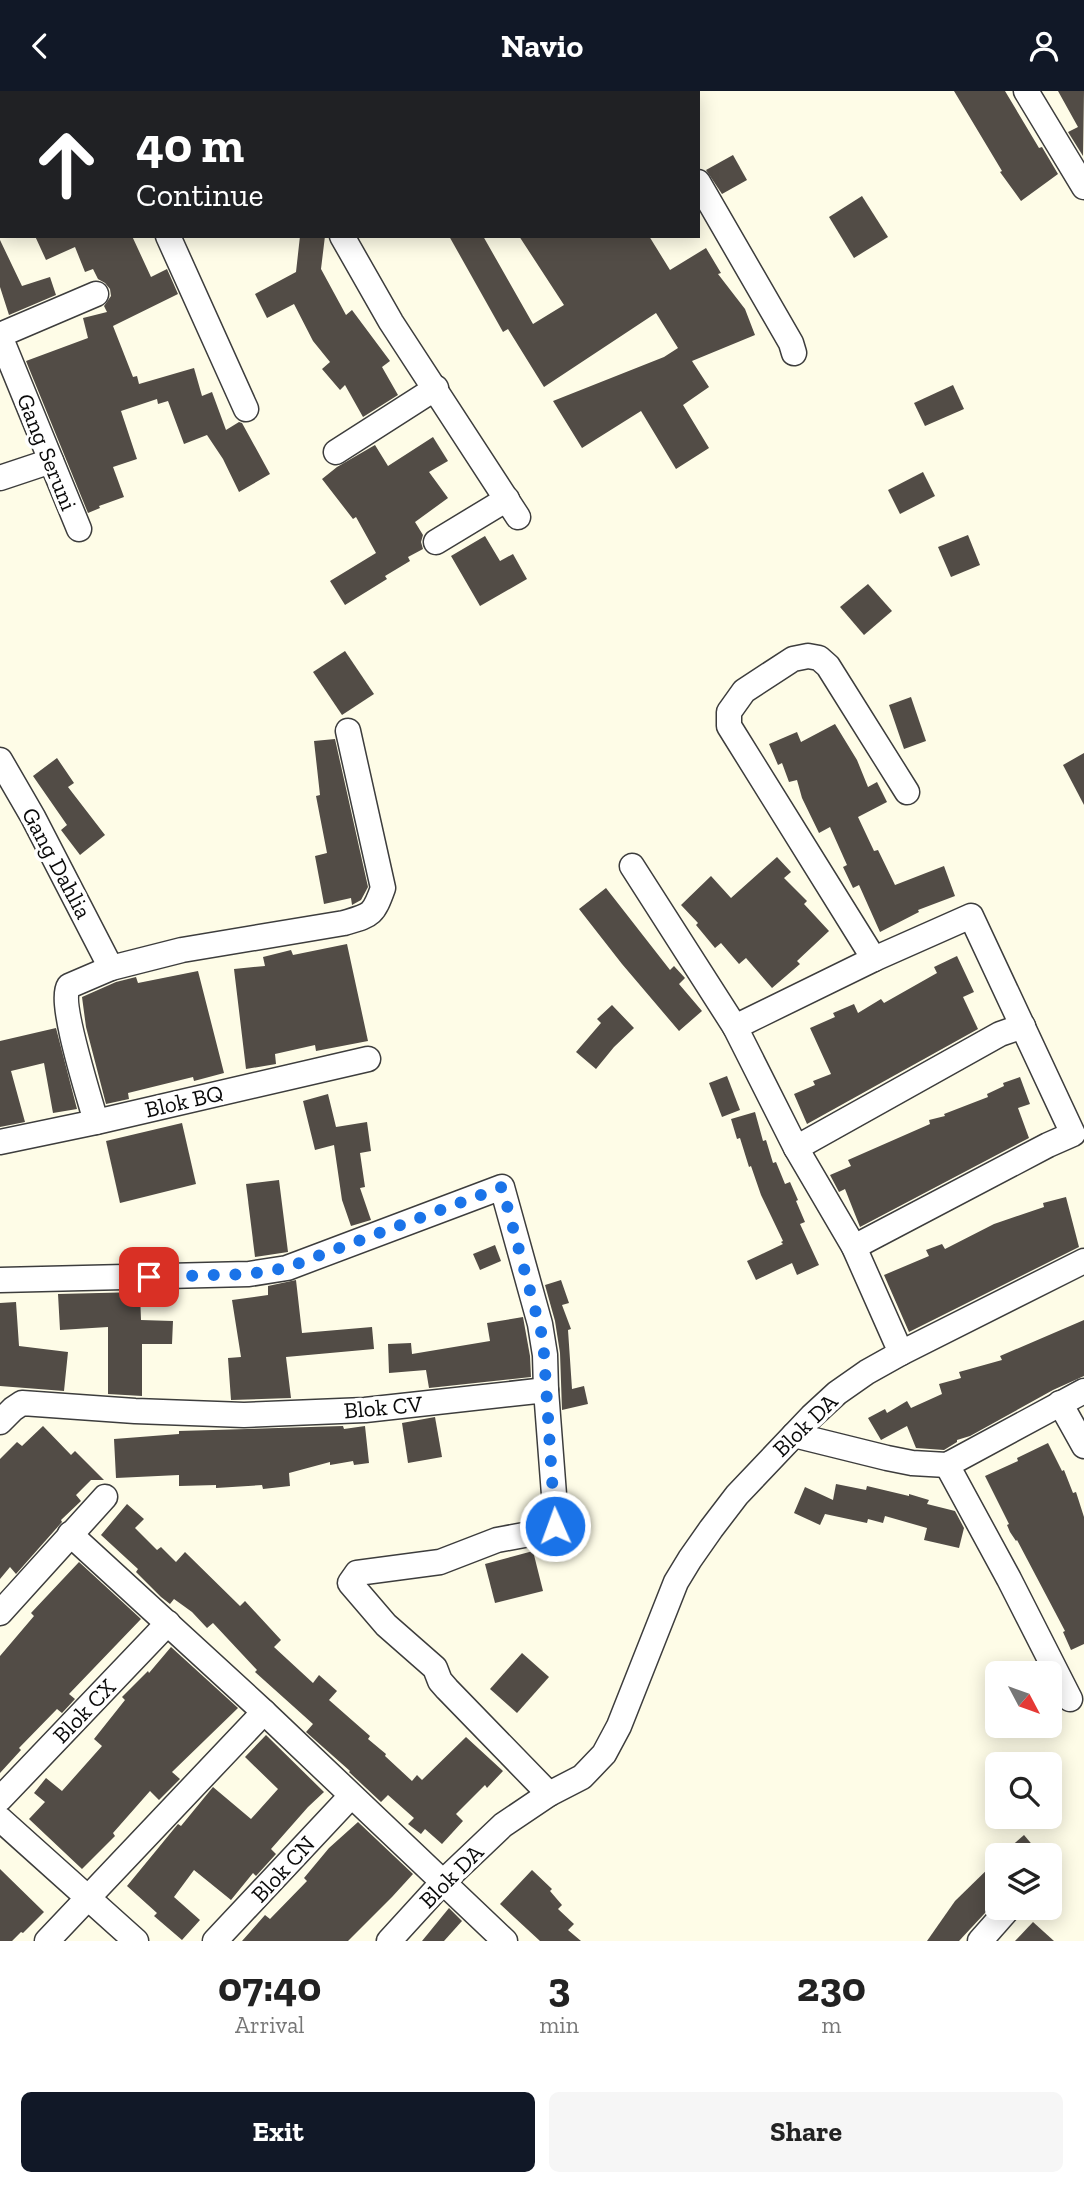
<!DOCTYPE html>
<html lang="en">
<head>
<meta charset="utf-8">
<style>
	body { margin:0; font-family:"Zilla Slab",serif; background:#f6f6f6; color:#222; height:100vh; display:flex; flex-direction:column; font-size:26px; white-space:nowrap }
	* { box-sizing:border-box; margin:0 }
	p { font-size:23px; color:#767676 }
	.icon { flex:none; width:38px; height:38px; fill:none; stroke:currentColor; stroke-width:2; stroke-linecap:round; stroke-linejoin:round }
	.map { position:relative; height:1850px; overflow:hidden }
	.drawer { display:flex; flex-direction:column; background:#fff; flex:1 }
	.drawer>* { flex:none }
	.banner { position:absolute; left:0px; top:0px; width:700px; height:147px; box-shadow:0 4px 18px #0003; background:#202124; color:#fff; overflow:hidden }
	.needle { width:46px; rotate:131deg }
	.tools { position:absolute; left:985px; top:1570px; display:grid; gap:14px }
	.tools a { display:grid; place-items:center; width:77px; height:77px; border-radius:10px; background:#fff; box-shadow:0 4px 18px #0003; font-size:35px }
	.pin { position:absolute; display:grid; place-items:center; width:60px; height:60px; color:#fff; margin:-30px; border-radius:14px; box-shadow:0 4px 10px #0006 }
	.me { position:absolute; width:77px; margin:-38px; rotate:358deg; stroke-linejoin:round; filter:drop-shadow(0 0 5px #0008) }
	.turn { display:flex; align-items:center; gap:24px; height:147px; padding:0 21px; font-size:32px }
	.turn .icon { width:91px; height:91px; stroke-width:2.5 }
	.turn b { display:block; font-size:49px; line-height:60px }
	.eta { display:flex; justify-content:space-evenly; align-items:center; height:119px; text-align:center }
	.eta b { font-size:42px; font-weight:700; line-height:49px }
	.cta { display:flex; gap:14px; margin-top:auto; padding:14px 21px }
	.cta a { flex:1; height:80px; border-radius:10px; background:#111827; color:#fff; font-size:28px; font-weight:700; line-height:80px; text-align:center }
	.cta a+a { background:#f6f6f6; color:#222 }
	header { display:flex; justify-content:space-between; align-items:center; height:91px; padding:0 21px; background:#111827; color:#fff; font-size:32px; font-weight:700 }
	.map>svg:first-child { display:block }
</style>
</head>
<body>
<header><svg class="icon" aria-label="back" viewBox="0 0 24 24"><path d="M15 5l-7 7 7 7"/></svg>Navio<svg class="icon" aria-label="person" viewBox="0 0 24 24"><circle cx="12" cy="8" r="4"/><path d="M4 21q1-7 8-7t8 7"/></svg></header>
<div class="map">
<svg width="1084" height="1850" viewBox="0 0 1084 1850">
	<rect width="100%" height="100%" fill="#fefce7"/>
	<g fill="#524c46">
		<polygon points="954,0 1005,0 1039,57 1042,56 1058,83 1021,110 1000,81 1002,80"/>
		<polygon points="1058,0 1084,0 1083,65 1068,41 1078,36"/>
		<polygon points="733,64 747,89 722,103 706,79"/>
		<polygon points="862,105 888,146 854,167 829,126"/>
		<polygon points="35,145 132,145 151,186 167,178 178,203 113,235 133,286 137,285 139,293 194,277 202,305 212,301 226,339 239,331 242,332 270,383 239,401 223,368 207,344 184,353 168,310 158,313 157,308 121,320 137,368 113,376 124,406 99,415 100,417 88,422 26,270 88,247 83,227 107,221 104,215 111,205 110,198 105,192 98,188 93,178 85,181 75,156 46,169"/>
		<polygon points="300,145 325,145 321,178 346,224 352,219 390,270 382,276 398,304 363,326 345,294 340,299 322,278 330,271 313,250 294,213 267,227 255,203 296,181"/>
		<polygon points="449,145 483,145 533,233 564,214 519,145 649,145 670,179 706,157 721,182 718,183 745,218 755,244 692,270 709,296 683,314 709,357 676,378 641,320 582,357 553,310 664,266 678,257 656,222 544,296 508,238 503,241"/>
		<polygon points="0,149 22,195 50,186 56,204 9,224 0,196"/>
		<polygon points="953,294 964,318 925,335 914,312"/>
		<polygon points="433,346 448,370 429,381 448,407 415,431 423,444 421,451 423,458 408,466 410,470 385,485 387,488 345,514 330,490 376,462 356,426 353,428 322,388 337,376 375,354 388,375"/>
		<polygon points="923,381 935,405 900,423 888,399"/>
		<polygon points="968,444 980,474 951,486 938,456"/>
		<polygon points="485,445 500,470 513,463 527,488 480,515 451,465"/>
		<polygon points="868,493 892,520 864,544 840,516"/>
		<polygon points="345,560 374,603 342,624 313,581"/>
		<polygon points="911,606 926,650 904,658 889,614"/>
		<polygon points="835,633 857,669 868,696 877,691 887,711 858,726 874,760 878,759 895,794 944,775 955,805 918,819 919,821 880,841 859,794 853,797 843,776 847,774 830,736 819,742 802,707 797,689 789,691 782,672 778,674 769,653 797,641 801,651"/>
		<polygon points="335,648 368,796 361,809 352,814 351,807 324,813 315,765 327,762 316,705 320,704 314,650"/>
		<polygon points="1084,662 1084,714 1063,674"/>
		<polygon points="57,667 74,692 68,696 105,744 80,764 61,739 67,734 33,685"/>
		<polygon points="777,766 791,781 784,787 807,810 804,813 829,840 797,870 800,873 772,897 746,867 739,873 721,852 715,857 696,834 698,832 681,814 711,785 731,807"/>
		<polygon points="606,797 670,879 674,875 685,887 679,893 702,920 679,940 622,873 579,818"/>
		<polygon points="347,853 368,950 316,960 315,954 275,963 276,973 246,978 234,878 265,875 263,866 291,859 293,864"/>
		<polygon points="957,865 974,901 963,906 978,938 807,1033 794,1003 815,994 813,990 831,983 810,937 835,926 833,922 854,913 858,922 881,908 884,912 937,882 934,876"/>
		<polygon points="198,880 224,982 194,990 193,986 128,1002 129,1008 106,1013 86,936 82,906 116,891 136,886 138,892"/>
		<polygon points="612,914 634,937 614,956 596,978 576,961 601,932 597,928"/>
		<polygon points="56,937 77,1018 53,1022 44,972 11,980 25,1031 0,1036 0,950"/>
		<polygon points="727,985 740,1019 722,1026 709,992"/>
		<polygon points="1020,986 1030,1013 1018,1017 1029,1047 860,1136 845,1098 839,1101 830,1084 851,1075 848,1069 930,1033 929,1029 945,1025 944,1023 988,1006 987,1003 1004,995 1003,992"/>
		<polygon points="328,1003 336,1036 367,1031 371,1060 360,1062 365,1096 360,1097 371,1129 351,1135 342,1109 334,1054 315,1059 303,1010"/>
		<polygon points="755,1021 763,1050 766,1049 773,1072 776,1071 785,1093 790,1091 798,1109 796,1110 805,1131 800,1133 819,1174 797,1184 792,1172 756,1189 747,1170 783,1153 781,1151 783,1150 761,1104 751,1075 749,1076 740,1047 737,1048 731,1028"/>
		<polygon points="182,1032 196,1093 120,1112 106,1050"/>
		<polygon points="279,1089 288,1161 255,1166 246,1093"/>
		<polygon points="1066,1106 1079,1156 909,1241 884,1184 929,1165 926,1159 942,1153 945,1158 994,1133 1044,1116 1043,1112"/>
		<polygon points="495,1154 501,1170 480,1179 473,1163"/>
		<polygon points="296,1189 302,1242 372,1236 374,1258 286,1266 291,1307 231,1309 228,1267 241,1266 232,1209 268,1204 268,1195"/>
		<polygon points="561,1189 569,1212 562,1214 571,1238 568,1239 572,1298 584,1295 588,1313 562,1319 560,1262 555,1230 545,1194"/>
		<polygon points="140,1201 141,1229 173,1230 172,1253 142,1253 142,1305 108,1303 108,1236 60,1239 58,1203"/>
		<polygon points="16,1211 19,1255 68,1261 64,1300 0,1295 0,1212"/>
		<polygon points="523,1226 530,1265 531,1286 429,1297 426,1279 389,1282 388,1253 411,1252 412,1263 490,1250 487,1232"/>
		<polygon points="1084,1229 1084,1285 1053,1299 970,1345 957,1349 957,1351 944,1359 916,1357 907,1335 881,1349 868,1327 885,1318 887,1322 907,1310 911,1317 942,1303 939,1293 961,1287 959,1281 1002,1269 1000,1265"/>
		<polygon points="435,1326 442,1366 408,1372 402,1332"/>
		<polygon points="43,1335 71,1364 75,1360 104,1389 91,1389 76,1404 81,1410 61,1429 62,1431 16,1483 10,1476 0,1488 0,1368 17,1351 22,1355"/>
		<polygon points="343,1335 344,1338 365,1335 369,1372 354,1374 353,1370 330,1374 330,1371 289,1382 290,1395 263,1398 262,1394 216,1397 216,1394 179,1395 179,1384 116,1387 114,1348 179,1343 179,1340"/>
		<polygon points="1048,1352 1062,1380 1064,1379 1073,1402 1076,1401 1084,1426 1084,1553 1071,1559 1063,1541 1065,1540 1017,1449 1016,1450 1010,1441 1007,1434 1009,1433 985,1385 1018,1370 1017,1367"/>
		<polygon points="836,1393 866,1399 867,1395 909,1405 909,1403 929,1409 927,1413 955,1420 964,1437 959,1457 924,1449 927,1437 885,1425 883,1432 868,1428 867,1432 825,1423 820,1434 794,1422 805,1396 833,1409"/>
		<polygon points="127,1413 144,1428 135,1437 157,1459 161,1456 176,1471 185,1461 240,1515 245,1510 281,1549 274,1556 313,1592 319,1584 337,1600 329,1609 370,1645 368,1648 386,1663 385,1665 412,1690 417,1684 422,1689 466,1646 503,1680 487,1697 485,1694 456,1723 463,1730 442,1753 425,1738 421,1743 408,1733 414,1727 388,1704 381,1711 349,1681 350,1680 306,1641 313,1633 255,1581 257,1579 213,1532 207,1537 192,1521 174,1508 170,1513 161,1506 136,1481 138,1478 101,1444"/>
		<polygon points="533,1460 543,1500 495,1512 485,1473"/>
		<polygon points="79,1471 141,1528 69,1603 75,1608 62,1622 57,1618 19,1657 21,1659 0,1682 0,1565 34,1525 31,1522"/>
		<polygon points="171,1556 238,1617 172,1681 180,1688 159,1709 150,1700 113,1742 115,1745 82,1778 29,1728 45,1711 34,1702 46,1687 62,1700 102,1655 94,1648 125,1609 122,1606 148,1580 149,1582"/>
		<polygon points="522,1562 549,1586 517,1622 490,1598"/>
		<polygon points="266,1644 324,1701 308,1716 271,1758 276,1763 256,1785 253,1782 231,1809 194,1779 174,1806 200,1829 182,1849 154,1825 157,1822 127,1795 173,1739 178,1733 181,1735 213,1696 251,1728 278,1698 245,1666"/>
		<polygon points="358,1731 413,1783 392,1806 348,1850 242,1850 265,1824 270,1828 307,1790 304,1787 329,1757"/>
		<polygon points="1024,1744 1041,1764 1001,1764"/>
		<polygon points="998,1768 998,1808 959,1850 927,1850 955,1810"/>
		<polygon points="0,1778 44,1821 23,1842 21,1841 12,1850 0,1850"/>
		<polygon points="532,1779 552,1798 550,1800 562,1814 558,1818 574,1833 568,1839 581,1850 540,1850 500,1813"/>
		<polygon points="449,1817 462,1830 444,1850 422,1850"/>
		<polygon points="1033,1831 1054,1850 1015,1850"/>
	</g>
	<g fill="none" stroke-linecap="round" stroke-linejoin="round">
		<g stroke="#3d3d3d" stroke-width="27">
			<g id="minor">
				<polyline points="123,0 124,2"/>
				<polyline points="265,0 266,2"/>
				<polyline points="644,0 645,2"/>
				<polyline points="1026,0 1084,96"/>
				<polyline points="180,2 183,0"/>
				<polyline points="0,76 2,76"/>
				<polyline points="698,91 791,252 794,262"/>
				<polyline points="168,145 246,318"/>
				<polyline points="342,145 391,231 518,426"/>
				<polyline points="0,244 96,203"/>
				<polyline points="0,245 79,438"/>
				<polyline points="336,361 436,297"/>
				<polyline points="0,387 51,370"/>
				<polyline points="436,451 507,408"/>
				<polyline points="0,669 33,726 111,877"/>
				<polyline points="874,868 729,635 729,621 744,600 793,568 808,565 819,567 828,575 907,701"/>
				<polyline points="735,936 874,868 971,825 1073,1043 1048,1054 854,1156"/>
				<path d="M 96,1031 C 90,1008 58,911 69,895 L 111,877 L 182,859 L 344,832 C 371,824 373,825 383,797 L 348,640"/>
				<polyline points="0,1051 96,1031 368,968"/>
				<polyline points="796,1057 1000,943 1023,935"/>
				<polyline points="0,1189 249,1183 287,1177 502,1096 540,1233 545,1264 546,1299"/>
				<polyline points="901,1262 1084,1170"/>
				<polyline points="1060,1312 1084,1355"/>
				<polyline points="0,1331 13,1318 22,1312 135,1320 244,1324 365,1319 546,1299 556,1430 551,1439 497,1449 440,1471 357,1482 350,1492 386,1534 435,1577 440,1590 447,1598 549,1703"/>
				<polyline points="794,1344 887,1367 912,1372 947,1374 1084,1300"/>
				<polyline points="947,1374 1009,1488 1070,1608"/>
				<polyline points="70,1443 264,1621 505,1850"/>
				<polyline points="0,1522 105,1406"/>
				<polyline points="0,1708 168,1532"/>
				<polyline points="0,1728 136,1850"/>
				<polyline points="47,1850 264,1621"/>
				<polyline points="215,1850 351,1705"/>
				<polyline points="389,1850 442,1792 503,1734 549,1703 582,1686 604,1663 619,1635 676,1491 690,1468 711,1438 737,1404 812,1325 837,1302 867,1281 901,1262 854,1156 796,1057 735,936 632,775"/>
				<polyline points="980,1850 1010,1816"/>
			</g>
		</g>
		<use href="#minor" stroke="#fff" stroke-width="24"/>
	</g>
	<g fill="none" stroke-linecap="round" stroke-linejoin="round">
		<polyline stroke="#1a73e8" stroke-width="12" stroke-dasharray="0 21.6" points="149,1186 249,1183 286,1177 502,1096 543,1248 555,1435"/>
	</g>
	<g text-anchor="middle" stroke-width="7" stroke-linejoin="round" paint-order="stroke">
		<g font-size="23" fill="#0a0a0a" stroke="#fff">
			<text transform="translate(47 361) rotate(68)" y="8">Gang Seruni</text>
			<text transform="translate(57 772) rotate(62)" y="8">Gang Dahlia</text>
			<text transform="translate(184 1010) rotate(-13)" y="8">Blok BQ</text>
			<text transform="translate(383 1316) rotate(-5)" y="8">Blok CV</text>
			<text transform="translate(805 1334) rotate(-44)" y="8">Blok DA</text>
			<text transform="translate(84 1620) rotate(-46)" y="8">Blok CX</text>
			<text transform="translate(283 1778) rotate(-47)" y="8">Blok CN</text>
			<text transform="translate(451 1785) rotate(-45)" y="8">Blok DA</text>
		</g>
	</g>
</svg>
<div class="tools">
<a><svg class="needle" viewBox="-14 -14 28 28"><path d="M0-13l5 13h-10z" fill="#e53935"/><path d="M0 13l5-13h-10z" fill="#767676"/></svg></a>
<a><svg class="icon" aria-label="search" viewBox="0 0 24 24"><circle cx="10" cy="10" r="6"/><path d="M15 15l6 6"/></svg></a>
<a><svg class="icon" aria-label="layers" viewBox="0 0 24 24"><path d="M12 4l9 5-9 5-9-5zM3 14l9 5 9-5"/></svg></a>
</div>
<div class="pin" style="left:149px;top:1186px;background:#d93025"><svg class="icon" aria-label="arrive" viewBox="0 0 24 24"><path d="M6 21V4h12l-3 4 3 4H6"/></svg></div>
<svg class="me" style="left:555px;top:1435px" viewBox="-20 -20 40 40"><circle r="17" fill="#1a73e8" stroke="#fff" stroke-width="3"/><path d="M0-11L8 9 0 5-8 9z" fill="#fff"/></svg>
<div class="banner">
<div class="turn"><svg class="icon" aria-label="ahead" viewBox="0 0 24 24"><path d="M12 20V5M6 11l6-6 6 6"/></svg><div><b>40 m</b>Continue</div></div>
</div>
</div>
<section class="drawer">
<div class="eta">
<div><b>07:40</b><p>Arrival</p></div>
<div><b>3</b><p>min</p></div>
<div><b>230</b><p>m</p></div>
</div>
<div class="cta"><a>Exit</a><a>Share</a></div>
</section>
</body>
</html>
